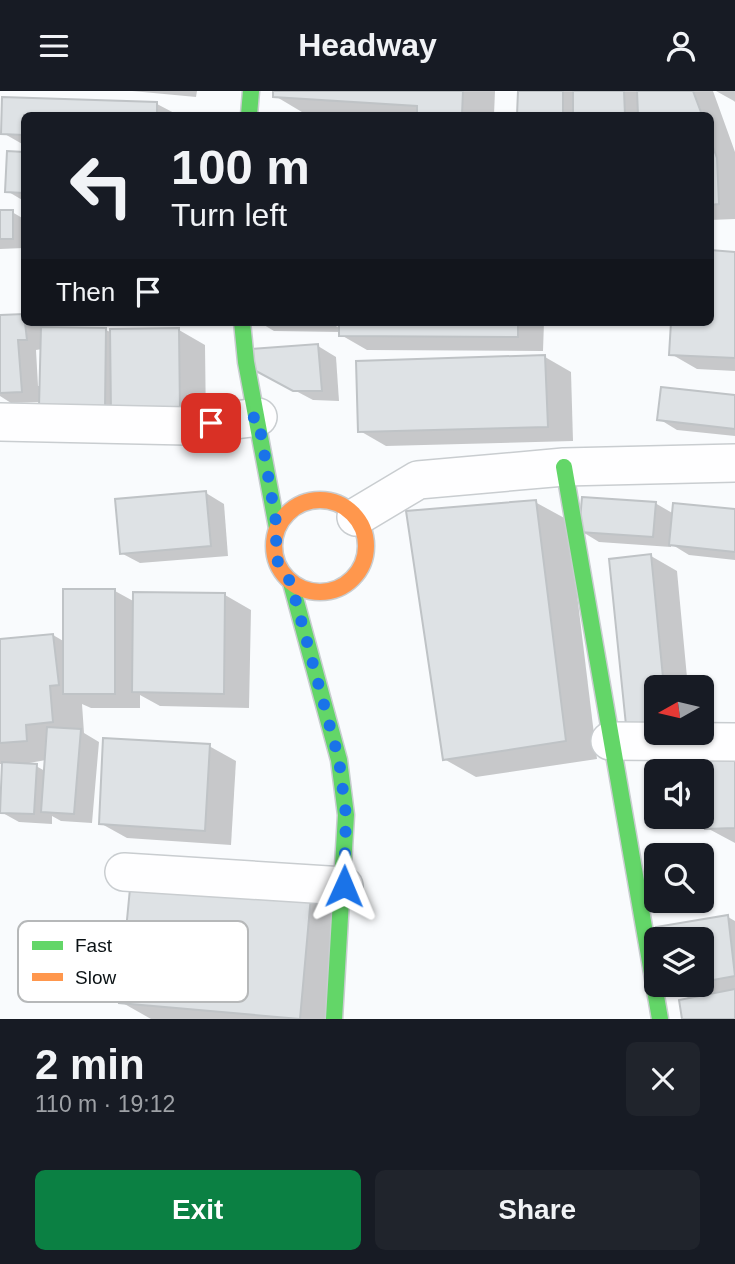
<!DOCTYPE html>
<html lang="en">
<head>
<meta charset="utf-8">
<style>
	body { margin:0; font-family:Helvetica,sans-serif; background:#20242c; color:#f1f3f6; height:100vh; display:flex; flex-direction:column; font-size:26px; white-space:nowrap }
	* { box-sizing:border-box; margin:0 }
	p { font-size:23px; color:#9ea1a6 }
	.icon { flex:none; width:38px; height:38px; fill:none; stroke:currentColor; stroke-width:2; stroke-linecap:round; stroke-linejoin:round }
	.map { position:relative; height:928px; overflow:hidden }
	.side { display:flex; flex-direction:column; background:#171b24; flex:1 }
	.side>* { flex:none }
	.top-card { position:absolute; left:21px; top:21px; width:693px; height:214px; border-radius:10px; box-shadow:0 2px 5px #0004; background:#171b24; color:#f1f3f6; overflow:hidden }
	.needle { width:46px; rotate:262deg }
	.buttons { position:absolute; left:644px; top:584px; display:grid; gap:14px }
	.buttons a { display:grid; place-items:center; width:70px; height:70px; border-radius:10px; background:#171b24; box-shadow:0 2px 5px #0004; font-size:35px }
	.pin { position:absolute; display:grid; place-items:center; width:60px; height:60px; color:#fff; margin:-30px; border-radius:14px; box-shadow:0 4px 10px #0006 }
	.me { position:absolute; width:77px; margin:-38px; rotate:1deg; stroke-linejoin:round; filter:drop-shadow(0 0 5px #0008) }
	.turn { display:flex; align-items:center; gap:24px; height:147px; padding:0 35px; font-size:32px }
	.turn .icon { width:91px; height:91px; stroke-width:2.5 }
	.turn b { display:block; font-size:49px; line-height:60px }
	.then { display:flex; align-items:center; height:66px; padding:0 35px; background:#0003; gap:14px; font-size:26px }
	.round { display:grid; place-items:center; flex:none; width:74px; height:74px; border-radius:10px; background:#20242c }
	.overview { display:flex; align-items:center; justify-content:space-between; height:119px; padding:0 35px }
	h1 { font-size:42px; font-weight:800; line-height:52px }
	.cta { display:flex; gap:14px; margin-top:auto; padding:14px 35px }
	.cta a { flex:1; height:80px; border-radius:10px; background:#0b8043; color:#fff; font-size:28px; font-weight:800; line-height:80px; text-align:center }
	.cta a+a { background:#20242c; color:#f1f3f6 }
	header { display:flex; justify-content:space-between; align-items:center; height:91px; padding:0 35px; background:#171b24; font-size:32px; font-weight:800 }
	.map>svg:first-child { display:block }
</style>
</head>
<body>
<header><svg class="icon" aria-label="menu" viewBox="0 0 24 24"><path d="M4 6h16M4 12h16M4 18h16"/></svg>Headway<svg class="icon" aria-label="person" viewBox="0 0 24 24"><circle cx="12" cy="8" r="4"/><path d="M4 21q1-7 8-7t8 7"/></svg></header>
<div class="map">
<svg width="735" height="928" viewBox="0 0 735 928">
	<rect width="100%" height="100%" fill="#f9fbfd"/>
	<g fill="#0003" fill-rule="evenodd">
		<polygon points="132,0 197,0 196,6"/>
		<polygon points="275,0 495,0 494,24 307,24 275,5"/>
		<polygon points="520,0 713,0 735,61 735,128 710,129 710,24 519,24"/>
		<polygon points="716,0 735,0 735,11 734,10"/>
		<polygon points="4,8 157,13 178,24 24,24 24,54 3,42"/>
		<polygon points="9,62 24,62 24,110 7,100"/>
		<polygon points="0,121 12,121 24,128 24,157 0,158"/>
		<polygon points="735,162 735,280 697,278 671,263 673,231 710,231"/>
		<path d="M 24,225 L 24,231 L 37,231 L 44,237 L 106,239 L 112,242 L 179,239 L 205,254 L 206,336 L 41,311 L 11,312 L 0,305 L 0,226 ZM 42,258 L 41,295 L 38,295 L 36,259 Z"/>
		<polygon points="91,231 181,231 181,234"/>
		<polygon points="259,231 329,231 341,238 336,231 544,231 543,260 367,259 341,244 341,241 274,240"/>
		<polygon points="318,255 336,266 339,310 313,309 277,290"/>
		<polygon points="545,266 571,281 573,350 386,355 360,340"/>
		<polygon points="735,306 735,345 677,339 659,328"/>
		<polygon points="206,402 224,413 228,465 140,472 121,462"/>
		<polygon points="535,411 568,429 597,668 476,686 444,668"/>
		<polygon points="655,412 674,423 735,420 735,469 689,464 671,453 671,456 599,451 581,440"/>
		<polygon points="651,465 677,480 688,597 656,597 656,642 735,655 735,752 707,737 707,732 678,733 667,726 702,726 702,681 656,681 656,720 652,718"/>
		<path d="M 115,500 L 135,511 L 225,504 L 251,519 L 249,617 L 160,615 L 140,604 L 140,617 L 91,617 L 82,613 L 84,642 L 99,651 L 92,732 L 61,730 L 52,725 L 52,733 L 19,731 L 1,721 L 3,673 L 0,673 L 0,550 L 53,544 L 65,551 ZM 46,669 L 45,680 L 36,675 L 18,674 Z"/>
		<polygon points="209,655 236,670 231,754 127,747 100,732"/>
		<polygon points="311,807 343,826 333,928 151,928 121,911"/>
		<polygon points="728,826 735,830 735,928 684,928 690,908 667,894 702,894 702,849"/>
	</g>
	<g fill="#dee2e5" stroke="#bfc3c6" stroke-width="2">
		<polygon points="273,0 463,0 462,24 417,24 417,15 273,6"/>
		<polygon points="518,0 563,0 563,24 517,24"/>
		<polygon points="573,0 624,0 625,24 573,24"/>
		<polygon points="637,0 693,0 702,24 638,24"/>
		<polygon points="2,6 157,11 157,24 24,24 24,44 1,43"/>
		<polygon points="710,48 717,67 719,113 710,114"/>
		<polygon points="7,60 24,61 24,102 5,101"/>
		<rect x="0" y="119" width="13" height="29"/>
		<polygon points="710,159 735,161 735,267 669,264 671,231 710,231"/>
		<polygon points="24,223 27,249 18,249 22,301 0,302 0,224"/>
		<polygon points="339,231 518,231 518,246 339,245"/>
		<polygon points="41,236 106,237 105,317 39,316"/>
		<polygon points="179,237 180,322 111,323 110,238"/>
		<polygon points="318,253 322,300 293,300 256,280 249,258"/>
		<polygon points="545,264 548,336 358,341 356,270"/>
		<polygon points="661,296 735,304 735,338 657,329"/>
		<polygon points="206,400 211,455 120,463 115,408"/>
		<polygon points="582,406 656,411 653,446 579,441"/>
		<polygon points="536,409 566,650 443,669 406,420"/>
		<polygon points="673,412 735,418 735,461 669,454"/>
		<polygon points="651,463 664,597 656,597 656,641 627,644 609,468"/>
		<rect x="63" y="498" width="52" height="105"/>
		<polygon points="133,501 225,502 224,603 132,601"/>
		<polygon points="53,543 59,594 50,595 53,631 26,634 27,650 0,652 0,548"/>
		<polygon points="47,636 81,638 74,723 41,721"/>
		<polygon points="103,647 210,653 205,740 99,733"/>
		<polygon points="735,653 735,737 705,738 702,681 656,681 656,718 650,719 648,656"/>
		<polygon points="2,671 37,673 34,723 0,722"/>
		<polygon points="131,787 311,805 300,928 119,912"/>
		<polygon points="728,824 735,885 702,891 702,849 658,849 656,836"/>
		<polygon points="735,898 735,928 682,928 679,909"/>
	</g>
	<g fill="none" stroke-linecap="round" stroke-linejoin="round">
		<g stroke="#c9cdd0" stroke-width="40">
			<g id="street">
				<polyline points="0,331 187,335 258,326"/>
				<polyline points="356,426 418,389 564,376 735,372"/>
				<polyline points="610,650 735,651"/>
				<polyline points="124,781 344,795"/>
			</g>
		</g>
		<g stroke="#c9cdd0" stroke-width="19">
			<g id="fast">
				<polyline points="249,24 251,0"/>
				<polyline points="242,231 246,271 277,437"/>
				<polyline points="564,376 660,928"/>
				<polyline points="291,492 339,669 346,724 334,928"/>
			</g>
		</g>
		<g stroke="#c9cdd0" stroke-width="19">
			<circle id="slow" cx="320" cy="455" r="46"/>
		</g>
		<use href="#street" stroke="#fefeff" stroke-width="37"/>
		<use href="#fast" stroke="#63d668" stroke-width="16"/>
		<use href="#slow" stroke="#ff974d" stroke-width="16"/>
	</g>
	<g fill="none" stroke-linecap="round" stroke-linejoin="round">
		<polyline stroke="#1a73e8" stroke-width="12" stroke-dasharray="0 21.6" points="211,332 258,326 277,437 275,466 291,492 339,669 346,724 344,795"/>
	</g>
	<rect x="18" y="830" width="230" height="81" rx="10" fill="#fff" stroke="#b6b8b9" stroke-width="2"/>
	<rect x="32" y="850" width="31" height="9" fill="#63d668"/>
	<rect x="32" y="882" width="31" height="8" fill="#ff974d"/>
	<g font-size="19" fill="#0b1215">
		<text x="75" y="861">Fast</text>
		<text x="75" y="893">Slow</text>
	</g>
</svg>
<div class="buttons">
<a><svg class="needle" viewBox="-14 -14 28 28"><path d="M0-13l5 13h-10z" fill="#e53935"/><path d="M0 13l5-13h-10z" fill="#9ea1a6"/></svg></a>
<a><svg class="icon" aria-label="sound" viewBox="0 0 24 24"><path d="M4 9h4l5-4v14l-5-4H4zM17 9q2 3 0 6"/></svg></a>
<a><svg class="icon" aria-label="search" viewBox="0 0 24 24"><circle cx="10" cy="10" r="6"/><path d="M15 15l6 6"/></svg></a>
<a><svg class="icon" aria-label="layers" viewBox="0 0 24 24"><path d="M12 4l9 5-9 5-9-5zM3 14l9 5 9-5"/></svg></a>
</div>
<div class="pin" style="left:211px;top:332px;background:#d93025"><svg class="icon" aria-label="arrive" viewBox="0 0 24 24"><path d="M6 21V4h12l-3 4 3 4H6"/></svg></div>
<svg class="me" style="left:344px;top:795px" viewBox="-20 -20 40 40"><path d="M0-17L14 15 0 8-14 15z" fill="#1a73e8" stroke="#fff" stroke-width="4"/></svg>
<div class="top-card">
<div class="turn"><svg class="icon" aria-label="left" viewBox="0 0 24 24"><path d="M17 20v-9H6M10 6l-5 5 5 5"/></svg><div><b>100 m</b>Turn left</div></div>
<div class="then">Then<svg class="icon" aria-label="arrive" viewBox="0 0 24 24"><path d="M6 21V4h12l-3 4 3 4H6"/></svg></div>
</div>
</div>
<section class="side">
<div class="overview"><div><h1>2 min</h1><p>110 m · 19:12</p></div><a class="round"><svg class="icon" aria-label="close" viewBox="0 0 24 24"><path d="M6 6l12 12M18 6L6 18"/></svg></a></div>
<div class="cta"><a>Exit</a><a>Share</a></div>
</section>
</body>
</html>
